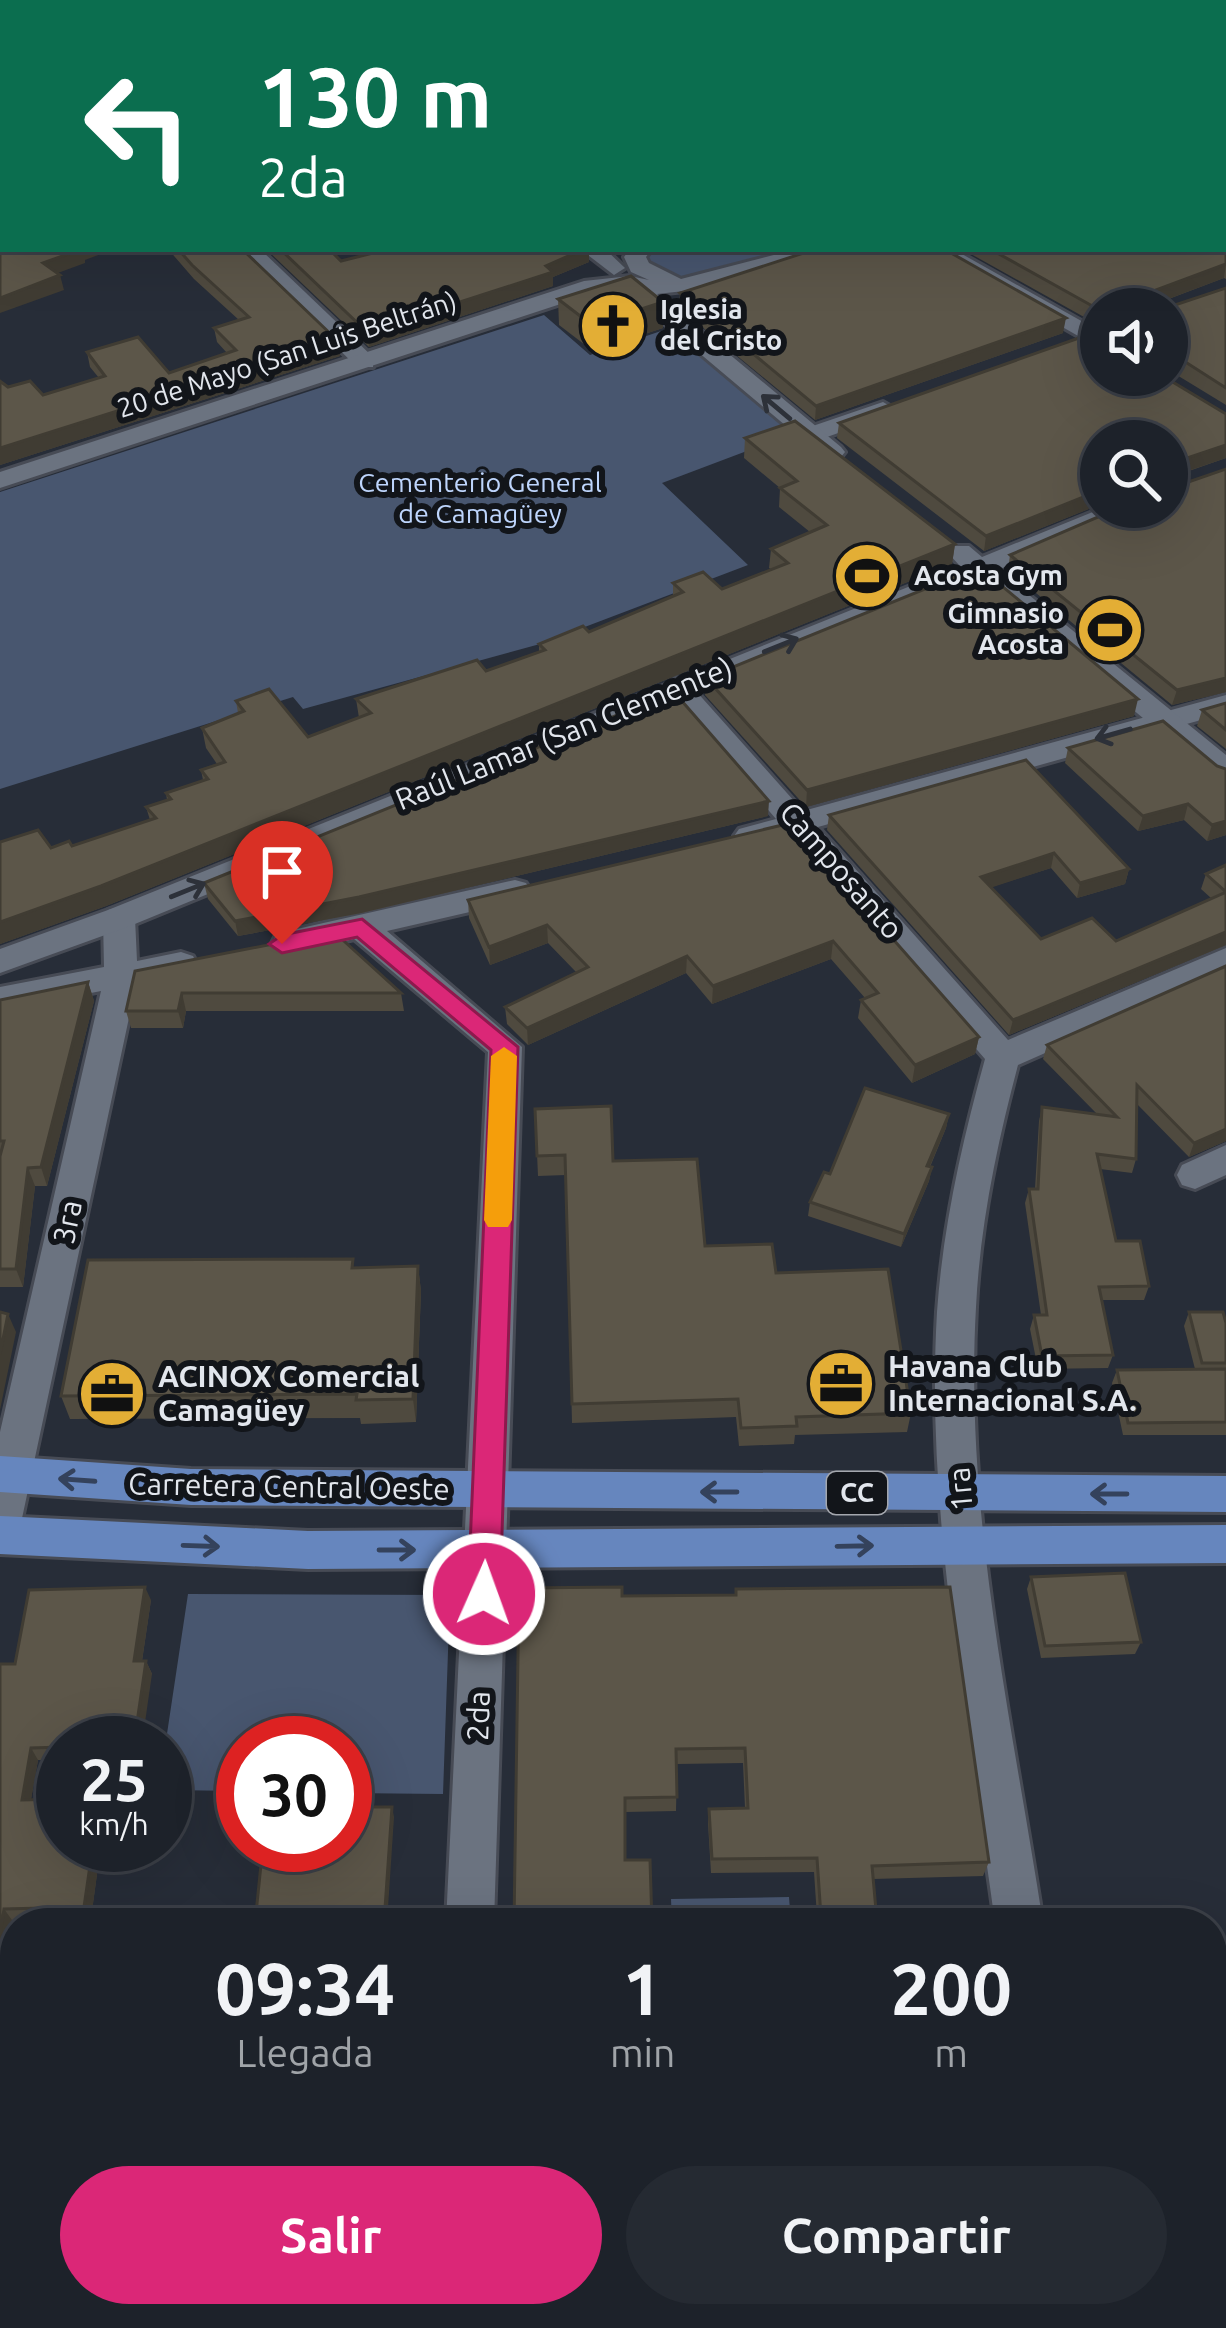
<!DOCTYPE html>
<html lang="es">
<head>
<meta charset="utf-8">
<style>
	body { margin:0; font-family:Ubuntu,sans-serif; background:#252a32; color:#f1f3f6; height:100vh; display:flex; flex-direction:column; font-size:45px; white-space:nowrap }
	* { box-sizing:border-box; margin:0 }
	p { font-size:39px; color:#a0a4a8 }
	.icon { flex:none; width:66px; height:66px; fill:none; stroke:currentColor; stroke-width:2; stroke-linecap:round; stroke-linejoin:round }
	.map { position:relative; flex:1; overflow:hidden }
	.details { position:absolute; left:0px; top:1908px; width:1227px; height:420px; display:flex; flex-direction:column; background:#1d222a; border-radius:48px 48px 0 0; box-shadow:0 12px 48px #0002,0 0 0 3px #3b3f47 }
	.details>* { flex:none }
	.hud { position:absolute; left:0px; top:0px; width:1227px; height:252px; box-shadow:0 12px 48px #0002,0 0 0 3px #3b3f47; background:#0b6e4f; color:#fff; overflow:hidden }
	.fabs { position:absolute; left:1080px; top:288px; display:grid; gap:24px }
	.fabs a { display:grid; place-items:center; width:108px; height:108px; border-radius:50%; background:#1d222a; box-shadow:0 12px 48px #0002,0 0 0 3px #3b3f47; font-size:60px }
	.speed { position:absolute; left:36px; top:1716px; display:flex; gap:24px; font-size:60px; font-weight:700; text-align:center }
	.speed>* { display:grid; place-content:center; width:156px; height:156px; border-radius:50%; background:#1d222a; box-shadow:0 12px 48px #0002,0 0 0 3px #3b3f47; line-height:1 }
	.speed small { font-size:30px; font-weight:400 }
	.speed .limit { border:18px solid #d22; background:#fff; color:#111 }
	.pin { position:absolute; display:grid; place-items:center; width:102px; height:102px; color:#fff; margin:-123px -51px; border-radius:50% 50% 50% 0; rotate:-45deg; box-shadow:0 0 12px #0007 }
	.pin .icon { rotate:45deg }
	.me { position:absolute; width:132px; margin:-66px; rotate:2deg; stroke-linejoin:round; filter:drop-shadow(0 0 9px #0008) }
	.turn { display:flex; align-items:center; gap:42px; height:252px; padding:0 60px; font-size:54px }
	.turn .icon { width:156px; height:156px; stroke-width:2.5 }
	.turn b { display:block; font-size:84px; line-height:102px }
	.eta { display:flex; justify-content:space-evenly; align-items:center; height:204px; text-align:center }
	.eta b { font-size:72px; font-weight:700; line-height:84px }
	.action { display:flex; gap:24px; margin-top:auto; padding:24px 60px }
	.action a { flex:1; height:138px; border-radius:72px; background:#db2777; color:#fff; font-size:48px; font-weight:700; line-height:138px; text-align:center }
	.action a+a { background:#252a32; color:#f1f3f6 }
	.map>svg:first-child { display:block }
</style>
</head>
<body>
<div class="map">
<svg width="1226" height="2328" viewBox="0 0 1226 2328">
	<rect width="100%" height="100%" fill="#272d38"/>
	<g fill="#48566f">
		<polygon points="651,249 799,249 697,280 652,270 645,257"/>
		<polygon points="544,315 590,355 670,328 792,434 662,483 748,565 540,644 303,709 293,697 0,789 0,492"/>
		<polygon points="188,1594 450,1595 443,1794 345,1793 345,1743 243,1743 243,1791 165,1790 165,1747"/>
		<polygon points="789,1897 791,1923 672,1923 671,1899"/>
	</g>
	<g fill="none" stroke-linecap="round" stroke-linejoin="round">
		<g stroke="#474b55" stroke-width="6">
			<g id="minor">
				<polygon points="236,249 260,249 373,357 373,367 357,367"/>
				<polygon points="580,249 605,249 625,268 614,275"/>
				<polygon points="883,402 895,409 892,414 810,443 797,435 801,430"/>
				<path d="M 677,678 L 687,681 L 803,811 L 1226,695 L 1226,713 L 818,827 L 1008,1040 L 1226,948 L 1226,973 L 1018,1065 C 997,1144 980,1225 976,1307 C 964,1513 1012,1720 1043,1923 L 995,1923 C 968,1721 925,1516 937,1312 C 943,1226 962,1142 985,1059 L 790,835 L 750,846 L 739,843 L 734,836 L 739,829 L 776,819 L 667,693 L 663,687 Z"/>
				<polygon points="515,880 526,883 531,891 526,899 387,931 522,1047 494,1923 446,1923 488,1052 354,939 288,955 276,951 272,943 276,935 288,931"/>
				<polygon points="119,907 130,910 135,918 137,961 181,952 193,956 197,964 193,972 136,985 21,1523 15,1536 0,1542 0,1432 101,991 0,1011 0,987 104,967 103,918 108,910"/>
				<polygon points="1226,1145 1226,1175 1195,1189 1182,1185 1177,1175 1182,1165"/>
				<rect x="0" y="2228" width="15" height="52"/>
				<polygon points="427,2313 481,2313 480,2328 426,2328"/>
				<polygon points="1044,2313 1098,2313 1100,2328 1046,2328"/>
			</g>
		</g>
		<g stroke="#474b55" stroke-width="6">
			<g id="tertiary">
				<polygon points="630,249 652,249 646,257 649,263 681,279 797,249 831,249 720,287 657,294 841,447 845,452 841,457 823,457 628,293 594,293 0,488 0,472 584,281 630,276 649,280 631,272 624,257"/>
				<polygon points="926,249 953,249 1101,332 1101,349"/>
				<polygon points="1105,507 1141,507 998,570 1226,755 1226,781 1215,778 976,579 130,926 0,973 0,949 108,910 960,566 947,552 951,546 969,546 982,557"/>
			</g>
		</g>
		<g stroke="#474b55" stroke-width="6">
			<g id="primary">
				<polygon points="0,1456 191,1469 1226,1476 1226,1512 191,1505 0,1492"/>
				<polygon points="0,1516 308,1531 1226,1525 1226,1563 308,1569 0,1554"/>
			</g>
		</g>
		<use href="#minor" fill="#6b7380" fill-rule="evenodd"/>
		<use href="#tertiary" fill="#6b7380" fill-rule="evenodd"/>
		<use href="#primary" fill="#6686be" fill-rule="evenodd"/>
	</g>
	<g fill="#4f4a3f">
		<polygon points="0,0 1226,0 1226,80 1224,80 1224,3 3,3 3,35 0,36"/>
		<polygon points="1226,202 1226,279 1224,278 1166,300 1172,306 1226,288 1226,405 1167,369 1167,309 1101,309 1101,321 1093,322 962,249 1224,249"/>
		<polygon points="168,249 242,249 340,356 0,465 0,381 8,387 43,395 99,378 90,367 87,352 169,373 227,353 217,342 214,328 239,320 194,279"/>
		<polygon points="266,249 329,249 341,261 389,249 589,249 589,262 553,277 553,286 369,347"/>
		<polygon points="680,293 1063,333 815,420 679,308"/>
		<polygon points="558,299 663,302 663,328 593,351 559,325"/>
		<polygon points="1101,375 1226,414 1226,458 1169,478 1168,489 1226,692 1172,705 1008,570 1010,555 1167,507 1101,441 1101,504 984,551 837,438 839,423"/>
		<polygon points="745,438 955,544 952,564 106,906 0,944 0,842 51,848 72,846 150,820 146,807 167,800 166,793 203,780 201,770 217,764 206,748 202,728 238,713 236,701 308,737 359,718 356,699 486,671 539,652 539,644 589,632 673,597 673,583 722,589 771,569 769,568 771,549 810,532 779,507 780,488 744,458"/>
		<polygon points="706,678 1134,716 806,807 705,695"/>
		<polygon points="1226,703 1226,749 1197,726 1202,710"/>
		<polygon points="1068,748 1217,766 1226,769 1226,835 1207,841 1184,820 1138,831 1065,763"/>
		<polygon points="1026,760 1129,869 1125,884 1077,898 1051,868 991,887 1041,939 1116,941 1211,898 1201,889 1206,874 1226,865 1226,945 1009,1035 827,830 829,815"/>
		<polygon points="768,816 361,913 238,936 208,899 204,883"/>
		<polygon points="791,823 979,1037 975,1054 912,1083 858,1018 861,1000 865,998 831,959 712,1004 686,973 528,1045 507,1024 505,1007 576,972 548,943 490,965 469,918 468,900"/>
		<polygon points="1226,966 1226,1141 1189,1157 1137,1104 1136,1159 1132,1173 1100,1169 1116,1241 1149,1286 1144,1300 1102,1300 1113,1355 1108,1368 1038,1369 1030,1329 1034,1315 1041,1315 1025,1203 1029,1189 1035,1189 1039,1121 1042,1107 1097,1114 1043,1059 1047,1045"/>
		<polygon points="135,971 401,993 404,1011 186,1011 183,1028 131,1028 126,1011"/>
		<polygon points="88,982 94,1001 47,1186 35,1186 23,1287 0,1287 0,1000"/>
		<polygon points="535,1109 613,1161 705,1246 776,1273 911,1413 907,1432 795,1435 794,1444 739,1446 736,1417 572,1423 566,1175 538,1176"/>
		<polygon points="949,1114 946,1128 930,1167 932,1167 929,1181 901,1247 808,1216 810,1202 830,1174"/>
		<polygon points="418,1266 421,1291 416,1422 361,1424 360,1418 70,1419 61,1396 355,1268"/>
		<polygon points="1189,1312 1226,1323 1226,1435 1123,1435 1112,1383 1117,1370 1195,1369 1184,1326"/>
		<polygon points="1031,1577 1141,1642 1135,1654 1041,1658 1027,1589"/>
		<polygon points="736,1589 989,1862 983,1876 873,1879 877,1921 953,1923 810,1923 812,1917 817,1917 814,1872 711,1873 708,1823 709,1809 745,1808 743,1763 677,1764 676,1811 625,1812 514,1923 622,1596 735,1595"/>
		<polygon points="151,1600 142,1661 146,1661 152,1674 63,1743 63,1760 38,1760 31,1799 63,1845 101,1845 91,1918 12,1920 0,1992 0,1664 15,1664"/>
		<rect x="0" y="2000" width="15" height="54"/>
		<rect x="0" y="2112" width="15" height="64"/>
	</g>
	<g fill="#403c33">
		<polygon points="79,249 114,249 85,260 85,263 47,277 43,263"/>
		<polygon points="584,249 589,249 589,262 553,277 553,286 369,347 367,332 546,266"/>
		<polygon points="1226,264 1224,278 1152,305 1153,295 1156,290"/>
		<polygon points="60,275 64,290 0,313 0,298"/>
		<polygon points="663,302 663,328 593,351 592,325"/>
		<polygon points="1107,306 1106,309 1101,309 1101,321 1093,322 1096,308"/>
		<polygon points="1066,318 1063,333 815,420 816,406"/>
		<polygon points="338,341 340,356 0,465 0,448"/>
		<polygon points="1226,445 1226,458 1167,478 1169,464"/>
		<polygon points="1101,490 1101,504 984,551 986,536"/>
		<polygon points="955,544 952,564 106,906 0,944 0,922"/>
		<polygon points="1226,678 1226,692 1172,705 1177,690"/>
		<polygon points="1138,699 1134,716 806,807 807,790"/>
		<polygon points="769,801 768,816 361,913 238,936 235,921"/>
		<polygon points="1188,804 1184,820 1138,831 1143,816"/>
		<polygon points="1226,821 1226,835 1207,841 1212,825"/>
		<polygon points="1054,853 1051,868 978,892 981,877"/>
		<polygon points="1129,869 1125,884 1077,898 1080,883"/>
		<polygon points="547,925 548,943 490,965 489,947"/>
		<polygon points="1226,932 1226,945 1009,1035 1013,1020"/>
		<polygon points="833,941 831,959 712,1004 713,986"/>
		<polygon points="687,956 686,973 528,1045 527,1028"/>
		<polygon points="88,982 94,1001 47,1186 41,1167"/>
		<polygon points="182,993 186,1011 183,1028 178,1011"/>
		<polygon points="979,1037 975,1054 912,1083 915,1065"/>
		<polygon points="949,1114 946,1128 924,1180 927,1166"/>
		<polygon points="1226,1129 1226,1141 1189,1157 1194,1143"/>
		<polygon points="932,1167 929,1181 901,1247 904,1234"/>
		<polygon points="28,1168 35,1186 23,1287 16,1269"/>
		<polygon points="418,1266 421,1291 416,1422 413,1399"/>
		<polygon points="8,1314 16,1332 0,1410 0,1354"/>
		<polygon points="145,1587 151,1600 140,1674 134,1661"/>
		<polygon points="146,1661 152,1674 142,1743 134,1743"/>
		<polygon points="31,1748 38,1760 29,1811 22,1800"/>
		<polygon points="392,1807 394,1817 387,1923 384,1923"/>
		<polygon points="93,1845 101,1845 91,1918 84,1907"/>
		<polygon points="4,1909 12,1920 0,1992 0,1935"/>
	</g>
	<g fill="#5c5649" stroke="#403c33" stroke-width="3">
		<polygon points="0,0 1226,0 1226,66 1224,65 1224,3 3,3 3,21 0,21"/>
		<polygon points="3,36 3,228 0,226 0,38"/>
		<polygon points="1224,110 1226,110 1226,183 1224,183 1224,185"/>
		<polygon points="1224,201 1226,202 1226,264 1156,290 1153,295 1166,299 1172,306 1226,288 1226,388 1173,354 1167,355 1167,309 1106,309 1107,306 1096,308 990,249 1224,249"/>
		<polygon points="3,242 3,249 82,249 43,263 60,275 0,298 0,244"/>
		<polygon points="178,249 242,249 338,341 0,448 0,381 8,387 30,381 43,395 105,376 87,352 138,337 169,373 236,350 214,328 249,317 192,265"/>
		<polygon points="280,249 329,249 341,261 389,249 584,249 546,266 553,272 367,332"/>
		<polygon points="816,249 944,249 1066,318 816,406 680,293"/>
		<polygon points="631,276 663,302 592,325 558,299"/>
		<polygon points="1093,333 1101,337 1101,375 1161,375 1226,414 1226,445 1169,464 1168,489 1226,469 1226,678 1177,690 1010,555 1121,507 1167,507 1167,441 1101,441 1101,490 986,536 839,423"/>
		<polygon points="795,421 955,544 101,886 0,922 0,842 38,830 51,848 69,841 72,846 156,818 146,807 171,799 166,793 208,779 201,770 225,762 202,728 244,711 236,701 269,689 308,737 371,713 356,699 477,660 486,671 545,650 539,644 583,626 589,632 683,592 673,583 703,572 722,589 788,563 771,549 827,525 780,488 797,481 745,438"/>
		<polygon points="979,567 1138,699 807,790 706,678"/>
		<polygon points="674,692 769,801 359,897 235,921 204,883"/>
		<polygon points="1226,703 1226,730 1202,710"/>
		<polygon points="1163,721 1217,766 1226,769 1226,821 1212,825 1188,804 1143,816 1068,748"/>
		<polygon points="1026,760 1129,869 1080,883 1054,853 981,877 1041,939 1092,918 1116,941 1226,892 1206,874 1226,865 1226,932 1013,1020 829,815"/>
		<polygon points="791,823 979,1037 915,1065 861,1000 878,993 833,941 713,986 687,956 527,1028 505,1007 588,967 547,925 489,947 468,900"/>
		<polygon points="334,932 401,993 182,993 178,1011 126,1011 135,971"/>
		<polygon points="1226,966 1226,1129 1194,1143 1137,1085 1136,1159 1097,1154 1116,1241 1140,1241 1149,1286 1099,1287 1113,1355 1042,1356 1034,1315 1047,1315 1029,1189 1038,1189 1042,1107 1117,1117 1047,1045"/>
		<polygon points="88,982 41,1167 28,1168 16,1269 0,1269 0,1156 4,1141 0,1141 0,1000"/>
		<polygon points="865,1088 949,1114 927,1166 932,1167 904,1234 810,1202 824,1172 830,1174"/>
		<polygon points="611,1106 613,1161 697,1159 705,1246 772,1244 776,1273 888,1269 911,1413 796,1417 797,1426 741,1428 738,1399 572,1404 565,1155 537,1156 535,1109"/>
		<polygon points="353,1259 352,1268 418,1266 413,1399 356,1400 357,1394 61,1396 88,1260"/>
		<polygon points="0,1312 8,1314 0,1354"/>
		<polygon points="1189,1312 1223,1312 1226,1323 1226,1363 1202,1363"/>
		<polygon points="1226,1369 1226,1422 1128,1423 1117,1370"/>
		<polygon points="1125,1573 1141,1642 1045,1646 1031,1577"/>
		<polygon points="145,1587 134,1661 146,1661 134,1743 63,1743 63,1747 31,1748 22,1800 63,1799 63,1845 93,1845 84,1907 4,1909 0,1935 0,1664 15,1664 29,1590"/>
		<polygon points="622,1587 622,1596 736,1595 736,1589 950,1587 989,1862 872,1866 877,1921 952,1919 953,1923 812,1923 812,1917 821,1917 817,1858 712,1859 709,1809 748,1808 745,1748 676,1749 677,1797 625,1798 625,1860 650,1860 652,1923 514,1923 519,1588"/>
		<polygon points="345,1807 392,1807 384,1923 255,1923 263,1845 345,1845"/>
		<polygon points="0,2000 15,2000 15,2044 0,2045"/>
		<rect x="0" y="2112" width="15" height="56"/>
		<polygon points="223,2313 345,2313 344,2328 221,2328"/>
		<polygon points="522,2313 672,2313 673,2328 522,2328"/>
		<polygon points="728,2313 810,2313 811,2328 729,2328"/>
	</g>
	<defs><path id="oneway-shaft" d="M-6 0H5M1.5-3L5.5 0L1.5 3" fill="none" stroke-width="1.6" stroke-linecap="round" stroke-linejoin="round" transform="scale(3)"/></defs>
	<g stroke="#2d3139">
		<use href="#oneway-shaft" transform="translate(776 407) rotate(-140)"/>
		<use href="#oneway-shaft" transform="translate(781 645) rotate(-22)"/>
		<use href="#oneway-shaft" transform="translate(1113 734) rotate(164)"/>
		<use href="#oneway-shaft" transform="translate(188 890) rotate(-22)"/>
	</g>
	<g stroke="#34425c">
		<use href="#oneway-shaft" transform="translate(77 1480) rotate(-176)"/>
		<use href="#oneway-shaft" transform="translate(719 1492) rotate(-180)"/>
		<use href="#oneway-shaft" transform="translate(1109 1494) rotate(-180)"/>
		<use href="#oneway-shaft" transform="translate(201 1546) rotate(2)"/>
		<use href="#oneway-shaft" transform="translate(855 1546) rotate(-1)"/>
		<use href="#oneway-shaft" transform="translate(397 1550)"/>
	</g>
	<polygon fill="#db2777" stroke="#8e194d" stroke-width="3" points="362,919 518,1047 500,1594 495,1605 484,1609 473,1605 468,1594 491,1050 357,937 282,953 269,944 282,935"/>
	<polygon fill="#f59e0b" points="504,1047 517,1056 512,1220 508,1227 488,1227 484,1220 491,1056"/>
	<defs>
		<g id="church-disc" transform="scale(3.45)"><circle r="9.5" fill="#e3ae35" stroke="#12151a"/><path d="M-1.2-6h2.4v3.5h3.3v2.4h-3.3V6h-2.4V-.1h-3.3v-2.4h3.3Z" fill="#111"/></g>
		<g id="stadium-disc" transform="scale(3.45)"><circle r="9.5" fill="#e3ae35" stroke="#12151a"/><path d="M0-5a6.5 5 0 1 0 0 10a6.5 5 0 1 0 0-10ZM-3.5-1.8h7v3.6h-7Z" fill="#111"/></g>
		<g id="office-disc" transform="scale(3.45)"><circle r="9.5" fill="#e3ae35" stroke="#12151a"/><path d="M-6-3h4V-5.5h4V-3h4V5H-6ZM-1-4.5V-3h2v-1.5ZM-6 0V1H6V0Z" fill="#111"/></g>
	</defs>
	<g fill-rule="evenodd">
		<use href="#church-disc" x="613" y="326"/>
		<use href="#stadium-disc" x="867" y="576"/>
		<use href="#stadium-disc" x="1110" y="630"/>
		<use href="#office-disc" x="841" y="1384"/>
		<use href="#office-disc" x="112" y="1394"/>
	</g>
	<g text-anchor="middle" stroke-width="12" stroke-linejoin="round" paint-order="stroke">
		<g font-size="27" font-weight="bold" fill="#e2e6ed" stroke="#12151a" text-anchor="start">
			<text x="660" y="319">Iglesia<tspan x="660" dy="31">del Cristo</tspan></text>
			<text x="914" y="585">Acosta Gym</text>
			<text x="1064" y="623" text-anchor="end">Gimnasio<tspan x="1064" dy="31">Acosta</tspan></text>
		</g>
		<g font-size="27" fill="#e2e6ed" stroke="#12151a">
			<text transform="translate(287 355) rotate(-18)" y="9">20 de Mayo (San Luis Beltrán)</text>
		</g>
		<g font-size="27" fill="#bed5fc" stroke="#12151a">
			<text x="480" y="492">Cementerio General<tspan x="480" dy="31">de Camagüey</tspan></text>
		</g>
		<rect fill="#12151a" stroke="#a4a7ae" stroke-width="3" x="827" y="1472" width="60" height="42" rx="9"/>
		<g font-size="27" font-weight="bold" fill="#e2e6ed">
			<text x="857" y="1502">CC</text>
		</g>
		<g font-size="30" fill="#e2e6ed" stroke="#12151a">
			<text transform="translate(564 734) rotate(-22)" y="10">Raúl Lamar (San Clemente)</text>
			<text transform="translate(841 871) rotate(49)" y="10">Camposanto</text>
			<text transform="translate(68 1222) rotate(-78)" y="10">3ra</text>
			<text transform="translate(289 1487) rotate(1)" y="10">Carretera Central Oeste</text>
			<text transform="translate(961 1489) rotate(-95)" y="10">1ra</text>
			<text transform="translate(479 1716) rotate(-88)" y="10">2da</text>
		</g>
		<g font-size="30" font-weight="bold" fill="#e2e6ed" stroke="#12151a" text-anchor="start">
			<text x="888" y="1377">Havana Club<tspan x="888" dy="34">Internacional S.A.</tspan></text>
			<text x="158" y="1387">ACINOX Comercial<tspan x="158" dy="34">Camagüey</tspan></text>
		</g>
	</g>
</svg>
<div class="fabs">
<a><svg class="icon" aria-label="sound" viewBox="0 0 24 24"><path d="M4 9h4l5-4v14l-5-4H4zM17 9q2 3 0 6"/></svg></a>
<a><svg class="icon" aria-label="search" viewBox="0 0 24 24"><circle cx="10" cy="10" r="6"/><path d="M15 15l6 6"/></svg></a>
</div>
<div class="speed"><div>25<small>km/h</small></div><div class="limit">30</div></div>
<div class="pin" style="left:282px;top:944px;background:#d93025"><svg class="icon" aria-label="arrive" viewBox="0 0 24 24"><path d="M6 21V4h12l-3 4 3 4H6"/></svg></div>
<svg class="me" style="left:484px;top:1594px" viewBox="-20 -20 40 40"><circle r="17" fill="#db2777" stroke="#fff" stroke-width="3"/><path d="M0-11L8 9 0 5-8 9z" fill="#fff"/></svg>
<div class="hud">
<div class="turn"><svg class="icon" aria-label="left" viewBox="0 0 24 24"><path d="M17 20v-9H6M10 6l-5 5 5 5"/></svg><div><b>130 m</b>2da</div></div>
</div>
<section class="details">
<div class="eta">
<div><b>09:34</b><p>Llegada</p></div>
<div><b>1</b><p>min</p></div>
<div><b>200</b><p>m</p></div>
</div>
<div class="action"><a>Salir</a><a>Compartir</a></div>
</section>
</div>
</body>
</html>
